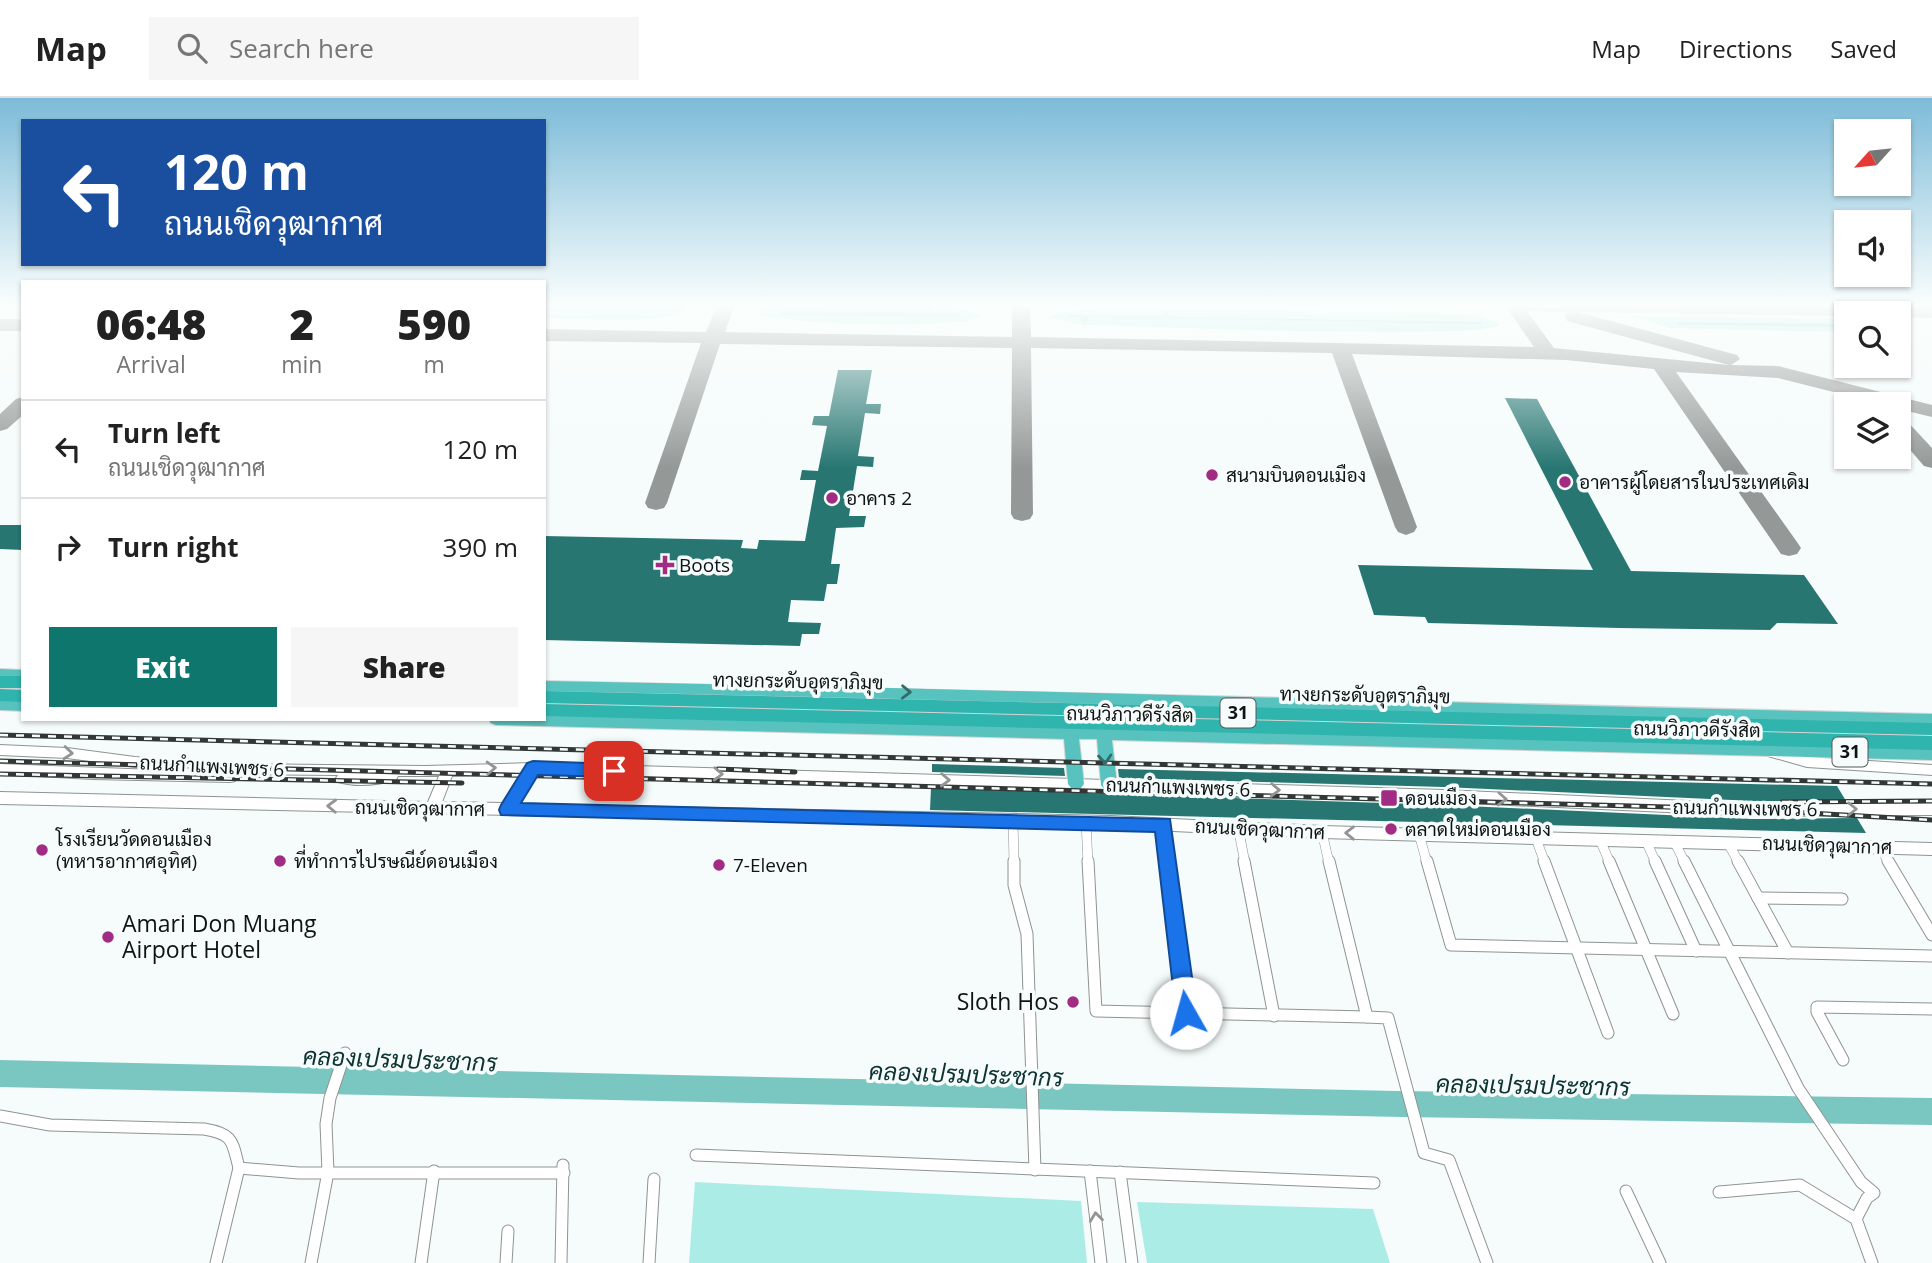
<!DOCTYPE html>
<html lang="en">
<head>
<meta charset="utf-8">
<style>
	body { margin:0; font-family:"Open Sans",Sarabun,sans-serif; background:#f6f6f6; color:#222; height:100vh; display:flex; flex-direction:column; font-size:26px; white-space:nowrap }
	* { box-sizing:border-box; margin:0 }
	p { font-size:23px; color:#767676 }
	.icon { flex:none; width:38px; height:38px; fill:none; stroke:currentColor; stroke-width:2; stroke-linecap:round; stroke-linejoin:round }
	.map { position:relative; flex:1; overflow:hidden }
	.panel { position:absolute; left:21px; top:182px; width:525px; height:441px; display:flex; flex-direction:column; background:#fff; border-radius:0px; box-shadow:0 2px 5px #0004 }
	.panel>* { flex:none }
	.hud { position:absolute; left:21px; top:21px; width:525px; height:147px; border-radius:0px; box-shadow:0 2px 5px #0004; background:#1a4fa0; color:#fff; overflow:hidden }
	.needle { width:46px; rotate:243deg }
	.fabs { position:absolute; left:1834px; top:21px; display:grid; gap:14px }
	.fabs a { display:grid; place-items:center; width:77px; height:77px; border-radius:0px; background:#fff; box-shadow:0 2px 5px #0004; font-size:35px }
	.pin { position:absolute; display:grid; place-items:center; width:60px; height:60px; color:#fff; margin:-30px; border-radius:14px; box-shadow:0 4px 10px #0006 }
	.me { position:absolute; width:77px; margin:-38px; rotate:353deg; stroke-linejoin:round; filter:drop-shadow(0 0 5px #0008) }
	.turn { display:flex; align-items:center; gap:24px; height:147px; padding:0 28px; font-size:32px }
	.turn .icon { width:91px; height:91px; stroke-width:2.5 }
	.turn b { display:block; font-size:49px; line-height:60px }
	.eta { display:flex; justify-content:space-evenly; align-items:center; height:119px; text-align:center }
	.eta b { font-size:42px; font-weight:800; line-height:49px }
	.cta { display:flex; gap:14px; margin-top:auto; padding:14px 28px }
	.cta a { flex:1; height:80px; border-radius:0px; background:#0f766e; color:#fff; font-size:28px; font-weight:800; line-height:80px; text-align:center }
	.cta a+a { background:#f6f6f6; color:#222 }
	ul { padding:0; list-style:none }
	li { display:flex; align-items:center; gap:21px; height:98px; padding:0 28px; border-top:2px solid #e0e0e0 }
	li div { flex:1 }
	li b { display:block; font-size:26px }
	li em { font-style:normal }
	header { display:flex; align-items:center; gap:42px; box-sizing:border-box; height:98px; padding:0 35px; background:#fff; border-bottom:2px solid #e0e0e0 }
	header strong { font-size:33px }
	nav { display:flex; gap:38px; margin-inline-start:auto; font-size:24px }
	.search { width:490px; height:63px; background:#f6f6f6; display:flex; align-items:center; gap:18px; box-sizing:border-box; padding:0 24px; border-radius:0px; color:#767676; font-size:26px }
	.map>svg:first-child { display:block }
</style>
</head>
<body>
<header>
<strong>Map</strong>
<div class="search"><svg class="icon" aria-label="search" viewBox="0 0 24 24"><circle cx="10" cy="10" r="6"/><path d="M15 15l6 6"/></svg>Search here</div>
<nav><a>Map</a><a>Directions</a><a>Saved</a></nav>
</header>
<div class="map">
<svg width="1932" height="1165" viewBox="0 0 1932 1165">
	<rect width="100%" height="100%" fill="#f5fcfb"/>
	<g fill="#acece7">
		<path d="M 544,207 L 674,207 L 684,212 C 670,227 569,220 544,220 Z"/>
		<path d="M 787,207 C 817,207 965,201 980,218 C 963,232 784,226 760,216 L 762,211 Z"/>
		<path d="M 1104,210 L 1421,215 C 1444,216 1479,213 1499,227 C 1478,242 1137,228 1085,227 L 1049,220 L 1057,215 Z"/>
		<polygon points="1631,218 1846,221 1846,234 1670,230"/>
		<polygon points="695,1084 1081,1103 1087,1165 689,1165"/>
		<polygon points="1137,1104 1373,1111 1390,1165 1147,1165"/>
	</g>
	<g fill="#7ac6c1">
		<polygon points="928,210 932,210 932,215 959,214 960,219 780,217 782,211 926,215"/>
		<polygon points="1164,213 1168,213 1169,219 1481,224 1482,226 1089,219 1089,223 1083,224 1081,219 1069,220 1068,217 1164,219"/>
		<polygon points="1676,224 1846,226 1846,229 1678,227"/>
		<polygon points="0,962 1397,993 1932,1000 1932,1027 1403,1019 0,989"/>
	</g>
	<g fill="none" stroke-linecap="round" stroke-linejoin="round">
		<g fill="#949998" fill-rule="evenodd">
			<polygon points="717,207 735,207 725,234 1012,239 1012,207 1030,207 1031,239 1534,249 1505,207 1932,208 1932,220 1899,219 1899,215 1846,215 1846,218 1527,213 1554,250 1729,267 1567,223 1565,219 1567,215 1574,213 1737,257 1740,261 1731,267 1778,268 1932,307 1932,319 1899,311 1899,306 1881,306 1778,280 1676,274 1797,444 1801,450 1797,456 1789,458 1781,456 1654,271 1566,262 1352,256 1417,429 1414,434 1406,437 1398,434 1395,429 1332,255 1031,250 1033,416 1030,421 1022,423 1014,421 1011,416 1012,250 720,246 667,405 664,410 656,412 648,410 645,405 701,245 544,243 544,231 706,234"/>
			<rect x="0" y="221" width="23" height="12"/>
			<polygon points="23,299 23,317 7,331 0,333 0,316 16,301"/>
			<polygon points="1899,320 1906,322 1932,350 1932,370 1924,368 1899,339"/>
		</g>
	</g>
	<g fill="#277672">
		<polygon points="838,272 872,272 866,306 881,306 880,316 865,315 858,358 874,359 873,369 857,368 849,418 866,418 864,429 836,430 831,466 840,466 837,486 827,486 824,503 791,502 788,524 821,525 819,536 802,536 800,548 544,542 544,438 743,442 741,450 757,451 759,442 805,443 816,382 800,382 802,372 818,373 827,328 812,327 814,318 829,318"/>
		<polygon points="1505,300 1537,301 1631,473 1804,477 1838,526 1777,525 1770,532 1619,530 1428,525 1425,519 1374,517 1358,467 1593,472"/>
		<polygon points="0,427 23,427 23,452 0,451"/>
		<polygon points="932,666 1064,670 1065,678 932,674"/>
		<polygon points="1118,671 1837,688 1846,703 1754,703 1444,689 1119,680"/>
		<polygon points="931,690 1444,707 1754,721 1857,720 1866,735 930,712"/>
	</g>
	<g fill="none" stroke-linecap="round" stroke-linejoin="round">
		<g stroke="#8d9493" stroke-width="10">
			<g id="minor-far1">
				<polyline points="1013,722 1014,765"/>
				<polyline points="1086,724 1088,765"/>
				<polyline points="1163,727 1168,765"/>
				<polyline points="1238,729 1245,765"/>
				<polyline points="1322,734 1329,765"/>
				<polyline points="1419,736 1427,765"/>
				<polyline points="1535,738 1545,765"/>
				<polyline points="1600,742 1610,765"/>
				<polyline points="1646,743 1656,765"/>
				<polyline points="1674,743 1685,765"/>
				<polyline points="1728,745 1739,765"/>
				<polyline points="1880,749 1889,765"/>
			</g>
		</g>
		<g stroke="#8d9493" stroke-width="13">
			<g id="minor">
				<polyline points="1014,763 1014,787 1027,836 1035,1072"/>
				<polyline points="1088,763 1096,913 1367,919 1329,763"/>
				<polyline points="1167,763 1186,915"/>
				<polyline points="1244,763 1274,918"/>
				<polyline points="1427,763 1451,847 1932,858"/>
				<polyline points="1544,763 1608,935"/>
				<polyline points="1609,763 1673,916"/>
				<polyline points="1655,763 1696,853"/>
				<polyline points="1684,763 1798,990 1861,1084 1874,1095 1867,1100 1856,1121 1872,1165"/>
				<polyline points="1738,763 1788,855"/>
				<polyline points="1888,763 1932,837"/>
				<polyline points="1758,800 1842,801"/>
				<polyline points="1367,919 1388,920 1424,1055 1449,1062 1487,1165"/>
				<polyline points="1843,962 1817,914 1817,909 1932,911"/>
				<path d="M 0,1018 L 50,1027 L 204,1031 C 234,1036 232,1043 239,1070 L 299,1075 L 564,1075"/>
				<polyline points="696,1057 1374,1085"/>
				<polyline points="1090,1073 1101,1165"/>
				<polyline points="1120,1074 1132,1165"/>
				<polyline points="1626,1093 1660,1165"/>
				<polyline points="1719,1094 1800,1087 1856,1121"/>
				<polyline points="216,1165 239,1070"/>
				<polyline points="311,1165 328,1074 326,1026 330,1000 345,955"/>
				<polyline points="421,1165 434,1073"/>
				<polyline points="506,1165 508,1133"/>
				<polyline points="561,1165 563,1067"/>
				<polyline points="649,1165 654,1081"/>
			</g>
		</g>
		<g stroke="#8d9493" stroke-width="2">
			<g id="secondary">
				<path d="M 0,647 L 67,650 L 135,659 L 231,666 L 425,668 L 533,665 L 1444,692 L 1754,706 L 1932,705 L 1932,717 L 1754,718 L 1444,704 L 537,675 L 518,706 L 1111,718 L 1322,728 L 1932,745 L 1932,757 L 1322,740 L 1111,730 L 0,706 L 0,694 L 428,704 L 439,678 L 398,678 L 396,682 C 378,687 356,689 338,684 L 336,680 L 338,677 L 235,676 L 237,679 L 235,683 L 230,684 L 93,681 L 0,676 L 0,666 L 180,673 L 135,669 L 67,660 L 0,657 ZM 523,676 L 504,705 L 442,704 L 452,678 Z"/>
				<polygon points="1773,649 1807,659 1932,667 1932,677 1807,669 1768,658 1767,654 1768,650"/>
			</g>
		</g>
		<g stroke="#d4d5d5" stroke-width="2">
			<g id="trunk">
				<polygon points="0,571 23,572 23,582 0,581"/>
				<path d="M 544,583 C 1007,591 1469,606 1932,616 L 1932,628 C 1469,617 1007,602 544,593 Z"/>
				<polygon points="0,602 23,602 23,613 0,612"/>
				<polygon points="544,617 1932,650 1932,662 1112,642 1117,687 1114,691 1109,693 1104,691 1101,687 1097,641 1079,641 1084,686 1081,690 1076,692 1071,690 1068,686 1064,641 496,627 491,625 489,621 544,621"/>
			</g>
		</g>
		<g stroke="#d4d5d5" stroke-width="2">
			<g id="motorway">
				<rect x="0" y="578" width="23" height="12"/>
				<polygon points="0,591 23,592 23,604 0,603"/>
				<polygon points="544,593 1932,625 1932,637 544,605"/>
				<polygon points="544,606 1932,638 1932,652 544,618"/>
			</g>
		</g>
		<use href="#minor-far1" stroke="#fff" stroke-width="9"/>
		<use href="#minor" stroke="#fff" stroke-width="11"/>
		<use href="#secondary" fill="#fff" fill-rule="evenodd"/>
		<use href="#trunk" fill="#58c3be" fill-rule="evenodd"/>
		<use href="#motorway" fill="#2fb4ae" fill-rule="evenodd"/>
		<g stroke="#323635" stroke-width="5">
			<g id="rail">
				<polyline points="0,637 1932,686"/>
				<polyline points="0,663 1739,711 1932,722"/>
				<polyline points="718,671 795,674"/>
				<polyline points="0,676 462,685"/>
				<polyline points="1782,704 1932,703"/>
			</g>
		</g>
		<use href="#rail" stroke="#f5fcfb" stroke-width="2.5" stroke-dasharray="8" stroke-linecap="butt"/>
	</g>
	<defs><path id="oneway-chevron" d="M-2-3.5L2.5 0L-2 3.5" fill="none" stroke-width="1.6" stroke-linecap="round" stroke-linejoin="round" transform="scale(1.75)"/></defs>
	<g stroke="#346b68">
		<use href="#oneway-chevron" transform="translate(906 594) rotate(1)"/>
		<use href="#oneway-chevron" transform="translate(1105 661) rotate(85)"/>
	</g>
	<g stroke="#939595">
		<use href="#oneway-chevron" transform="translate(68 655) rotate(5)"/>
		<use href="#oneway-chevron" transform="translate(491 670) rotate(-3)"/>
		<use href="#oneway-chevron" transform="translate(718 676) rotate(2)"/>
		<use href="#oneway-chevron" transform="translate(945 682) rotate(2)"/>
		<use href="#oneway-chevron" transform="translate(1275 692) rotate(2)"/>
		<use href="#oneway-chevron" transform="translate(1502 701) rotate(3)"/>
		<use href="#oneway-chevron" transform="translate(332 708) rotate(-178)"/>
		<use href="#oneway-chevron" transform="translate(1852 711)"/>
		<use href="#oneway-chevron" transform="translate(1350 735) rotate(-179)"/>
		<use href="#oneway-chevron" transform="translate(1096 1119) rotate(-97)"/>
	</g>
	<linearGradient id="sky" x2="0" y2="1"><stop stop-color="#7cbbd8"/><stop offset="0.56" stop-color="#fafefd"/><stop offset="1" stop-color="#fafefd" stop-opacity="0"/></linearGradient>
	<rect width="1932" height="370" fill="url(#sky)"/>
	<polygon fill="#1a73e8" stroke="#114b97" stroke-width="2" points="533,663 614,666 620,668 623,673 620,677 614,679 538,677 521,705 1170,721 1197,915 1194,922 1186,925 1179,922 1176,915 1155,734 501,717 499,712 501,707 527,665"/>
	<g fill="#a22b83" stroke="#f5fcfb" stroke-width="2.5">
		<circle cx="1212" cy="377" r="7"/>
		<circle cx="1565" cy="384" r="7"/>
		<circle cx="832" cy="400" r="7"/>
		<path d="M661.5 456.5h7v7h7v7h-7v7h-7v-7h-7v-7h7z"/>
		<rect x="1380" y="691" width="18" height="18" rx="3.5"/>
		<circle cx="1391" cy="731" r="7"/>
		<circle cx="42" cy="752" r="7"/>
		<circle cx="280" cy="763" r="7"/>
		<circle cx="719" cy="767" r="7"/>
		<circle cx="108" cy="839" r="7"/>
		<circle cx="1073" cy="904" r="7"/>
	</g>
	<g text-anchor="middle" stroke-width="7" stroke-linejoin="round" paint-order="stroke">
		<g fill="#f5fcfb" stroke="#555959" stroke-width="2">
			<rect x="1220.5" y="600.5" width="35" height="29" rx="5"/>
			<rect x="1832.5" y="639.5" width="35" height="29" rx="5"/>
		</g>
		<g font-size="18" font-weight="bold" fill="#101313">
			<text x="1238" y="621">31</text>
			<text x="1850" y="660">31</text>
		</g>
		<g font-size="19" fill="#101313" stroke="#f5fcfb" text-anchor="start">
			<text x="1226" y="384">สนามบินดอนเมือง</text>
			<text x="1579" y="391">อาคารผู้โดยสารในประเทศเดิม</text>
			<text x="846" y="407">อาคาร 2</text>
			<text x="679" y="474">Boots</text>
			<text x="1405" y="707">ดอนเมือง</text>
			<text x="1405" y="738">ตลาดใหม่ดอนเมือง</text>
			<text x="56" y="748">โรงเรียนวัดดอนเมือง<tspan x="56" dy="22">(ทหารอากาศอุทิศ)</tspan></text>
			<text x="294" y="770">ที่ทำการไปรษณีย์ดอนเมือง</text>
			<text x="733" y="774">7-Eleven</text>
		</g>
		<g font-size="19" fill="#101313" stroke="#f5fcfb">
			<text transform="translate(798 583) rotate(1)" y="7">ทางยกระดับอุตราภิมุข</text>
			<text transform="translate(1365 597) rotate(1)" y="7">ทางยกระดับอุตราภิมุข</text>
			<text transform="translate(1130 616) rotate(1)" y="7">ถนนวิภาวดีรังสิต</text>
			<text transform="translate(1697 631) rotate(1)" y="7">ถนนวิภาวดีรังสิต</text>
			<text transform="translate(212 668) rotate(3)" y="7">ถนนกำแพงเพชร 6</text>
			<text transform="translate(1178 689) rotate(2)" y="7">ถนนกำแพงเพชร 6</text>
			<text transform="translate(420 710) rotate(1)" y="7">ถนนเชิดวุฒากาศ</text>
			<text transform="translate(1745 710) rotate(1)" y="7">ถนนกำแพงเพชร 6</text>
			<text transform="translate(1260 731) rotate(3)" y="7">ถนนเชิดวุฒากาศ</text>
			<text transform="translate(1827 747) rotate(2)" y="7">ถนนเชิดวุฒากาศ</text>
		</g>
		<g font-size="23" fill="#101313" stroke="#f5fcfb" text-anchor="start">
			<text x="122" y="834">Amari Don Muang<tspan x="122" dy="26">Airport Hotel</tspan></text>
			<text x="1059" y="912" text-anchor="end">Sloth Hos</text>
		</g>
		<g font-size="24" font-style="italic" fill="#0d3332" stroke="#f5fcfb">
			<text transform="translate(400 962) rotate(2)" y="8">คลองเปรมประชากร</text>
			<text transform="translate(966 977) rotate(2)" y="8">คลองเปรมประชากร</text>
			<text transform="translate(1533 988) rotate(1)" y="8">คลองเปรมประชากร</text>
		</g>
	</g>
</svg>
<div class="fabs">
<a><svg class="needle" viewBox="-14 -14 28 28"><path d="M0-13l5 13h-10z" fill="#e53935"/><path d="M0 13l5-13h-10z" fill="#767676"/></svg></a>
<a><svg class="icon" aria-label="sound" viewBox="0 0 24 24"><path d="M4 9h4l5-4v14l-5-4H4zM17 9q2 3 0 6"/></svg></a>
<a><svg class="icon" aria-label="search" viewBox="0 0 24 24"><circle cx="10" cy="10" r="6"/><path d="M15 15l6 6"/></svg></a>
<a><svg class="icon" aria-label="layers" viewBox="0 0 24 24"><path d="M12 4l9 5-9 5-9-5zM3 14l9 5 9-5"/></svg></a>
</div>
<div class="pin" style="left:614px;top:673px;background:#d93025"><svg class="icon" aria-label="arrive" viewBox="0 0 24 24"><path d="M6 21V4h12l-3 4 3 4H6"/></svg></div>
<svg class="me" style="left:1186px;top:915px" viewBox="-20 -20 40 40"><circle r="19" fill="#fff"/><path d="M0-13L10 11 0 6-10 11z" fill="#1a73e8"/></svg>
<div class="hud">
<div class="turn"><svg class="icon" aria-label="left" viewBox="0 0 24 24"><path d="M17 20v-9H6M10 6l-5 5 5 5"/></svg><div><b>120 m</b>ถนนเชิดวุฒากาศ</div></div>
</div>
<section class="panel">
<div class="eta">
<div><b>06:48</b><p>Arrival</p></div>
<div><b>2</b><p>min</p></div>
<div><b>590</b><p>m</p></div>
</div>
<ul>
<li><svg class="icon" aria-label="left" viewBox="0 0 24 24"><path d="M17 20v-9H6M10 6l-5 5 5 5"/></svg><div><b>Turn left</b><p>ถนนเชิดวุฒากาศ</p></div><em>120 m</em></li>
<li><svg class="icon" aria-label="right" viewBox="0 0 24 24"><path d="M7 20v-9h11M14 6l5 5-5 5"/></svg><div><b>Turn right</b></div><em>390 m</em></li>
</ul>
<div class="cta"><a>Exit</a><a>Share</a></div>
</section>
</div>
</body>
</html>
